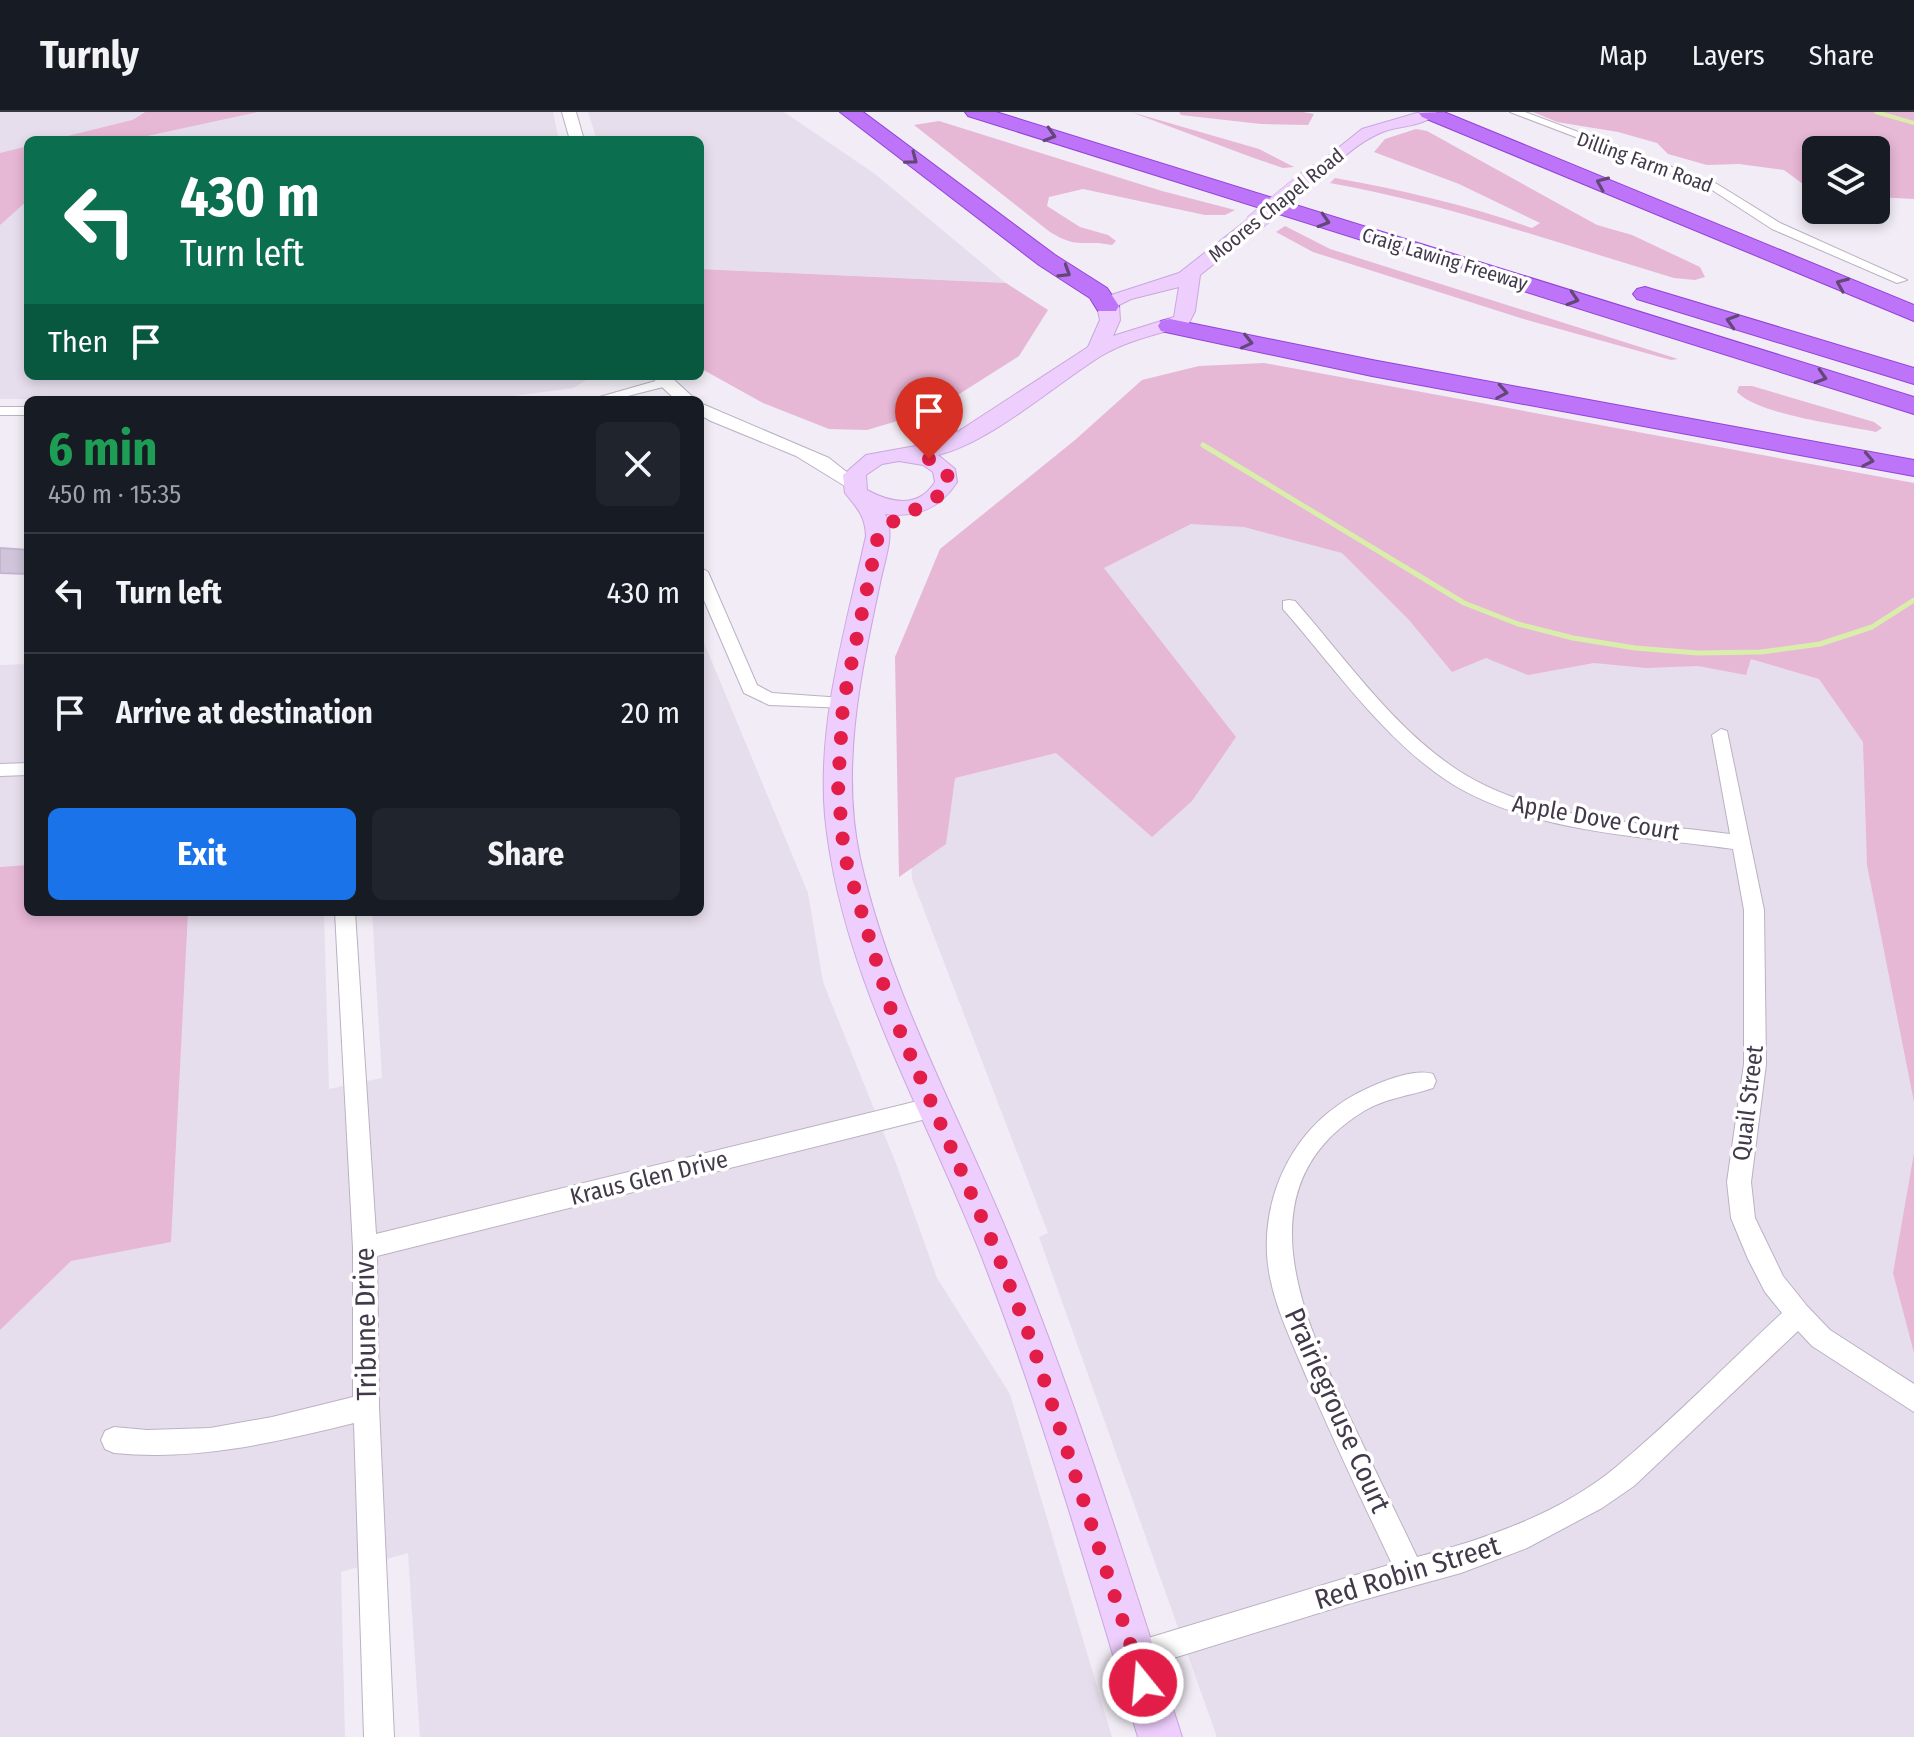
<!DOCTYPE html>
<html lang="en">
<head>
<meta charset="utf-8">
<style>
	body { margin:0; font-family:"Fira Sans Condensed",sans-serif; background:#20242c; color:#f1f3f6; height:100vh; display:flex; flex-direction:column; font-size:30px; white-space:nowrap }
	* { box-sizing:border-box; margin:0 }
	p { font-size:26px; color:#9ea1a6 }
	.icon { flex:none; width:44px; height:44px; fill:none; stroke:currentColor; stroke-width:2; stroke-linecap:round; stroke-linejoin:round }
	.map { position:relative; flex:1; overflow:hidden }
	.sheet { position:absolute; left:24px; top:284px; width:680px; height:520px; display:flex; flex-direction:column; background:#171b24; border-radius:12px; box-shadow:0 4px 12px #0003 }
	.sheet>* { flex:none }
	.guide { position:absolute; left:24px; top:24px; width:680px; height:244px; border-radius:12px; box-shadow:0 4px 12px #0003; background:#0b6e4f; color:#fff; overflow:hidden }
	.buttons { position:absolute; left:1802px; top:24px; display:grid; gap:16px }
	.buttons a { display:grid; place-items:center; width:88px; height:88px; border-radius:12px; background:#171b24; box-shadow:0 4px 12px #0003; font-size:40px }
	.pin { position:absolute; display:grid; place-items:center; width:68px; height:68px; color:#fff; margin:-82px -34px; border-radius:50% 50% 50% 0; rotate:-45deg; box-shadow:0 0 8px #0007 }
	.pin .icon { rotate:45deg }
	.me { position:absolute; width:88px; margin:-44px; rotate:343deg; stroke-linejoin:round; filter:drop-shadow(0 0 6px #0008) }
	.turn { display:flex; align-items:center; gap:28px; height:168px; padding:0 24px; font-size:36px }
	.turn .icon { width:104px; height:104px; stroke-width:2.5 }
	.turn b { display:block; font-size:56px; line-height:68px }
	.then { display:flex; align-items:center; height:76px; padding:0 24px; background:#0003; gap:16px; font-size:30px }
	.round { display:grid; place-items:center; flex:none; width:84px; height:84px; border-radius:12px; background:#20242c }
	.overview { display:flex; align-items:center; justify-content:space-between; height:136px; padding:0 24px }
	h1 { font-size:48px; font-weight:700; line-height:60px; color:#1e9e55 }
	.primary-button { display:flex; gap:16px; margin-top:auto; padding:16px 24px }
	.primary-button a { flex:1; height:92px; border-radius:12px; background:#1a73e8; color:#fff; font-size:32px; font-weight:700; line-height:92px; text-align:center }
	.primary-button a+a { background:#20242c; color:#f1f3f6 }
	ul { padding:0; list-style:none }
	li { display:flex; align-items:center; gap:24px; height:120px; padding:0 24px; border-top:2px solid #363941 }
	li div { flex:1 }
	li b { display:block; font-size:30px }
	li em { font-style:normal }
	header { display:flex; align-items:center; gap:48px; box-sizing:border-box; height:112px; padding:0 40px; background:#171b24; border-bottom:2px solid #363941 }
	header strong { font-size:38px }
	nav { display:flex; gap:44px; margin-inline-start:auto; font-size:28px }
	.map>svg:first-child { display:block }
</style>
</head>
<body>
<header>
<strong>Turnly</strong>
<nav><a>Map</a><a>Layers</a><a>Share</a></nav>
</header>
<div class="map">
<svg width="1914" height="1625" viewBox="0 0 1914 1625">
	<rect width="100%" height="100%" fill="#f1ecf5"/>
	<g fill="#e7deed">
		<polygon points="0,0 144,0 100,28 28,28 28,264 593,264 573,276 483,288 0,287"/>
		<polygon points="258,0 553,0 559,28 129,28"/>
		<polygon points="588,0 784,0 875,62 1006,171 700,157 700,28 597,28"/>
		<polygon points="1068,393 1914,414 1914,1625 1217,1625 1039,1125 1048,1121 912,767 905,571"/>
		<polygon points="700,521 808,781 823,870 897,1054 937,1166 1010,1282 1112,1625 420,1625 408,1441 341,1460 345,1625 0,1625 0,553 28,552 28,800 324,800 329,977 382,966 372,800 700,800"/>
	</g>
	<g fill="#e7b7d6">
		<polygon points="145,0 258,0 129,28 51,28 132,8"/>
		<polygon points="1131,0 1259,37 1294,55 1283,56 1251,45"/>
		<polygon points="1179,0 1303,0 1314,2 1308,13 1261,12 1181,3"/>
		<polygon points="1533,0 1914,0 1914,87 1876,85 1876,38 1816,38 1816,78 1807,75 1784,58 1739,52 1707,53 1668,42 1657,31 1618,20 1557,10"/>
		<path d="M 939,9 L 1162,79 L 1235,98 L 1225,103 L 1205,103 L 1083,77 L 1049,85 L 1047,94 L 1080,115 L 1108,123 L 1116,129 L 1112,133 C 1081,127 1080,138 1050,120 L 914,13 Z"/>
		<path d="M 1416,17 L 1427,19 L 1597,113 L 1632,123 L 1700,155 L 1705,165 L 1695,168 L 1674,166 C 1560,132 1447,92 1330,71 L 1335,66 C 1402,78 1467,93 1532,116 L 1540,111 L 1459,72 L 1374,40 L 1385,27 Z"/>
		<polygon points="28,34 28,88 0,113 0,41"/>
		<polygon points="1285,114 1330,137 1678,247 1671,248 1527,208 1313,140 1276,120"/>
		<polygon points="700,157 1006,171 1048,198 1019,244 934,298 867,318 829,317 763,291 700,256"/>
		<polygon points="1264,251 1914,371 1914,990 1867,753 1863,630 1819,567 1751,547 1746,563 1698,554 1646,556 1594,551 1528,563 1486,546 1452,560 1409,508 1342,441 1244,415 1191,412 1104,456 1236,625 1192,689 1152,725 1056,641 955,666 946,732 899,765 895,545 940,437 1075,328 1142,268 1199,254"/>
		<path d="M 1739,274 L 1752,274 L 1874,310 L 1882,316 L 1876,320 C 1842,313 1759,303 1737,280 Z"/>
		<polygon points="28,753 28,800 188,800 171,1130 71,1149 0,1218 0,755"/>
		<polygon points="1914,1041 1914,1241 1893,1161"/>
	</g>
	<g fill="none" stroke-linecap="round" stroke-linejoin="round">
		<polyline stroke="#daeeac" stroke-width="4" points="1876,0 1914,11"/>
		<polyline stroke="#daeeac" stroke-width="5" points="1203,333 1464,491 1518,512 1573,526 1635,536 1698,541 1761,540 1820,532 1872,515 1914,488"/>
	</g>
	<polygon fill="#cfc4d9" stroke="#c3b5d1" stroke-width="2" points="0,436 28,438 28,462 0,461"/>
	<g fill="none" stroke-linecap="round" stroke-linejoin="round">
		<g stroke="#bbb1c4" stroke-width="2">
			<g id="minor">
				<polygon points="1510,0 1525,0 1717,72 1780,111 1907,168 1897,171 1772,117 1709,76"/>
				<polygon points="666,266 671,267 671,273 612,288 589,288"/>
				<rect x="0" y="295" width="28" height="8"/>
				<polygon points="700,455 708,460 757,573 772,581 843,586 852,592 849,596 769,593 744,581 700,479"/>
				<path d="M 1289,488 L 1295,489 C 1346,547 1394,617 1459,659 C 1537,709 1642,710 1730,722 L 1712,623 L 1721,617 L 1727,619 L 1764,798 L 1766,952 L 1751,1070 L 1755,1106 L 1783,1164 L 1807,1194 L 1830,1218 L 1914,1272 L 1914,1300 L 1812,1234 L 1798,1219 L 1634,1374 L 1602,1396 L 1527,1436 L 1461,1461 L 1348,1492 L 1135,1558 L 1125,1554 L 1121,1544 L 1125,1534 L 1135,1530 L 1392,1452 C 1361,1386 1329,1320 1301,1252 C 1286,1217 1269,1180 1267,1142 C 1264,1085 1290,1027 1337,994 C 1357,979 1409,954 1433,962 L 1436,969 L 1433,976 C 1409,984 1386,986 1364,999 C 1244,1072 1300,1199 1346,1297 C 1369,1347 1394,1396 1417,1445 C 1486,1427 1561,1401 1616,1355 C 1674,1307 1727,1252 1782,1201 L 1765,1180 L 1748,1147 L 1731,1106 L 1727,1070 L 1744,952 L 1744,798 L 1733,737 C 1642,724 1524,720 1446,668 C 1381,624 1334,555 1283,497 L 1283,489 Z"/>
				<polygon points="28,651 28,663 0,664 0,652"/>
				<path d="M 335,800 L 355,800 L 376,1122 L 934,985 L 942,988 L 945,995 L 942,1002 L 934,1005 L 377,1144 L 379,1295 L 394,1625 L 364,1625 L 354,1311 C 273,1331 197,1349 114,1341 L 105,1337 L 101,1328 L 105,1319 L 114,1315 L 147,1318 L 210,1316 L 272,1305 L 353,1285 L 353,1136 Z"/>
			</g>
		</g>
		<g stroke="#bbb1c4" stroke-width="2">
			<g id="tertiary">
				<polygon points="562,0 576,0 584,28 570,28"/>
				<polygon points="650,264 670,264 696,288 676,288"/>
				<polygon points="700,291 829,346 863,373 853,379 796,344 711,309 700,303"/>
			</g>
		</g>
		<g stroke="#caa6df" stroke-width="2">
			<g id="secondary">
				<path d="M 1420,0 L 1437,0 C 1423,17 1397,12 1378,22 C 1356,32 1339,49 1321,65 L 1315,66 L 1307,61 L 1362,17 Z"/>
				<path d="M 1253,107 L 1262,112 L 1259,116 L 1200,163 L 1195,199 L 1188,213 C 1159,222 1127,228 1101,244 C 1053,274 991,330 938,343 L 955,357 L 957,370 C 940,397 916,406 885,402 C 896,421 884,450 880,471 C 861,561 840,654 860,746 C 891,886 963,1010 1016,1142 C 1080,1300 1130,1463 1182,1625 L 1138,1625 C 1088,1462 1042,1297 979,1138 C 923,997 840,858 825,704 C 817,610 846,515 866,424 C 865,403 857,396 845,381 L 843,363 L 866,343 L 932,331 L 959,319 L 1088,235 L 1100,208 L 1097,194 L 1105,185 L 1179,161 L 1247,108 ZM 1179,175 L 1174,205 L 1113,224 L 1120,208 L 1119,193 L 1131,187 ZM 899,349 L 923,353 L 933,360 L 935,370 C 918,397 891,391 867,378 L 866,363 L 882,352 Z"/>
			</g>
		</g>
		<g stroke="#9243d8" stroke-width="2">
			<g id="motorway">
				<polygon points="840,0 863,0 1055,143 1107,176 1119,194 1116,199 1098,199 1090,186 1039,153"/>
				<polygon points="965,0 996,0 1914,285 1914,302 968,4"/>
				<polygon points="1444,0 1914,193 1914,209 1422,5 1419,1"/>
				<polygon points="1645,175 1914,256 1914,272 1637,187 1633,182 1637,177"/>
				<polygon points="1170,207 1372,248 1914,348 1914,364 1372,264 1161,219 1158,214 1161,209"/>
			</g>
		</g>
		<use href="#minor" fill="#fff" fill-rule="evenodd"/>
		<use href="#tertiary" fill="#fff" fill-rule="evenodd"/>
		<use href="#secondary" fill="#edcefc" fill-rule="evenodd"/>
		<use href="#motorway" fill="#be74f8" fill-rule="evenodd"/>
		<g stroke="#caa6df" stroke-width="19" stroke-linecap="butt">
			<polyline id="secondary-bridge" points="1253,112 1315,61"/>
		</g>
		<use href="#secondary-bridge" stroke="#edcefc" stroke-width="18"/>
	</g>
	<defs><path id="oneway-chevron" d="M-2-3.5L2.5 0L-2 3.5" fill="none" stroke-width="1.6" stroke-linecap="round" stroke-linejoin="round" transform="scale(2)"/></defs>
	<g stroke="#614876">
		<use href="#oneway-chevron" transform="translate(1050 23) rotate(17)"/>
		<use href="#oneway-chevron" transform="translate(912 47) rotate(37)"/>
		<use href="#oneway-chevron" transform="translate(1602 71) rotate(-157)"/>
		<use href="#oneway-chevron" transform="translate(1324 109) rotate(17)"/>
		<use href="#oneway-chevron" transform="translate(1065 160) rotate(32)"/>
		<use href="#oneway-chevron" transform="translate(1842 172) rotate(-157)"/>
		<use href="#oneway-chevron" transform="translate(1573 187) rotate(17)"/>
		<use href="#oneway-chevron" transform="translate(1732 209) rotate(-163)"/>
		<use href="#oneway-chevron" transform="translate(1247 230) rotate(13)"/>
		<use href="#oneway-chevron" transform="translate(1821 265) rotate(17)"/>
		<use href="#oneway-chevron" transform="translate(1502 280) rotate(10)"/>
		<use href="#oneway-chevron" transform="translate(1868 348) rotate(11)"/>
	</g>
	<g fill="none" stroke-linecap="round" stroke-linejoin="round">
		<path stroke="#e11d48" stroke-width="14" stroke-dasharray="0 25.2" d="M 929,347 C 978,374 921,393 897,407 C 890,411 884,418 878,424 L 843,592 L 838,674 L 844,742 L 892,901 L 995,1136 L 1031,1228 L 1143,1571"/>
	</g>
	<g text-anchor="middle" stroke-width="7" stroke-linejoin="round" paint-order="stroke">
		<g font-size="20" fill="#42394a" stroke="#fff">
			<text transform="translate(1645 50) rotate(20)" y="7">Dilling Farm Road</text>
			<text transform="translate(1276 93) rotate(-39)" y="7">Moores Chapel Road</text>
			<text transform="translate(1445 147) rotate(17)" y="7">Craig Lawing Freeway</text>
		</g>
		<g font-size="24" fill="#42394a" stroke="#fff">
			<text transform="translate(1596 706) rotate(10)" y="8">Apple Dove Court</text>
			<text transform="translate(1748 991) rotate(-83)" y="8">Quail Street</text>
			<text transform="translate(649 1066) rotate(-14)" y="8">Kraus Glen Drive</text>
		</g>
		<g font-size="28" fill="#42394a" stroke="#fff">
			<text transform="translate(365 1212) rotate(-91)" y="10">Tribune Drive</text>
			<text transform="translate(1338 1298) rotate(66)" y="10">Prairiegrouse Court</text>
			<text transform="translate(1407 1460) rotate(-17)" y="10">Red Robin Street</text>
		</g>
	</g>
</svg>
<div class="buttons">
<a><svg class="icon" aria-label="layers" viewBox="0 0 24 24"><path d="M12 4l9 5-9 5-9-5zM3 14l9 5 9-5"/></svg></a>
</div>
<div class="pin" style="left:929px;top:347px;background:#d93025"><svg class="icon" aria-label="arrive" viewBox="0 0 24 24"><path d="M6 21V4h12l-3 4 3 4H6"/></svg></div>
<svg class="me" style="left:1143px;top:1571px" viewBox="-20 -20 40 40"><circle r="17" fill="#e11d48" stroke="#fff" stroke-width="3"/><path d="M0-11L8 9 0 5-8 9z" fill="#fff"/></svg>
<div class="guide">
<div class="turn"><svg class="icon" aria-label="left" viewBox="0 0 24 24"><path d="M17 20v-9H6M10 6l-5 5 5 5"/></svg><div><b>430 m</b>Turn left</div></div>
<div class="then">Then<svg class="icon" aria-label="arrive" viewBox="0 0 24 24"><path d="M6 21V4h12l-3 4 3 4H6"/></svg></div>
</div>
<section class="sheet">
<div class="overview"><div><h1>6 min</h1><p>450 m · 15:35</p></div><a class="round"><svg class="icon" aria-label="close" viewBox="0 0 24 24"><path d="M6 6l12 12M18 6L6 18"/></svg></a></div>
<ul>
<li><svg class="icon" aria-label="left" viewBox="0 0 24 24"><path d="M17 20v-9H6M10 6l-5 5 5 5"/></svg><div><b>Turn left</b></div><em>430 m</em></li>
<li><svg class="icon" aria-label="arrive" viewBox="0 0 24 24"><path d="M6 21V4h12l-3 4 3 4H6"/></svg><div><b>Arrive at destination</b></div><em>20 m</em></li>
</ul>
<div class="primary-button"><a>Exit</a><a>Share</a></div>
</section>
</div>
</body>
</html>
